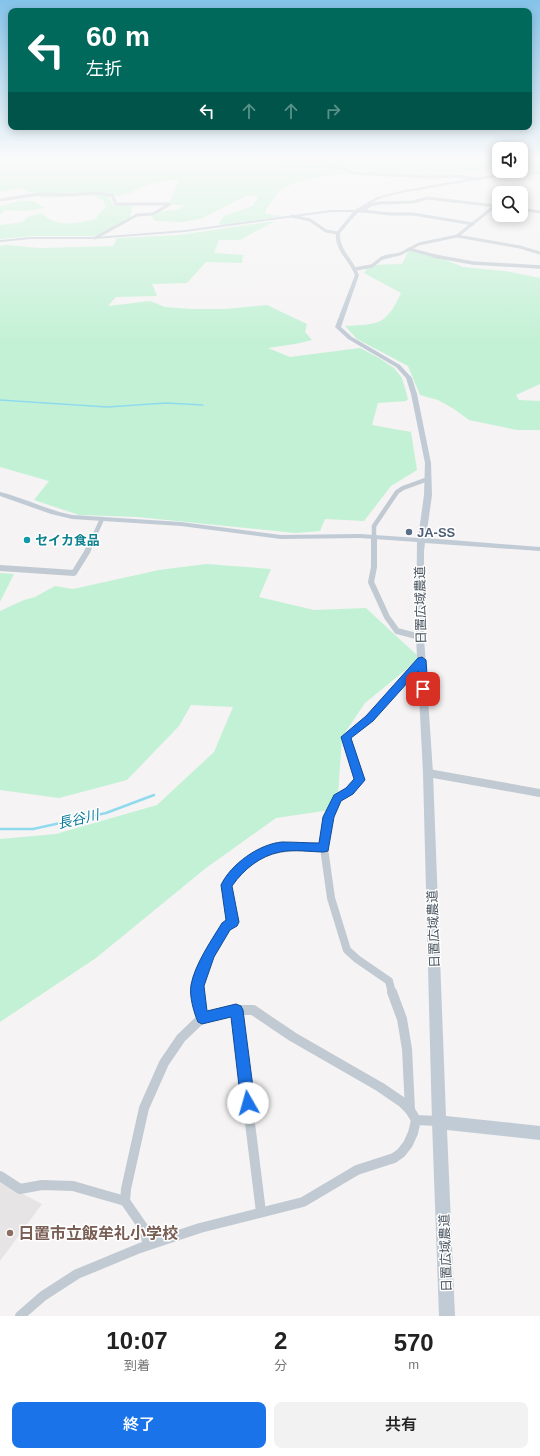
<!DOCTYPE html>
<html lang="ja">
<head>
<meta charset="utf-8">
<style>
	body { margin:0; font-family:Helvetica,"Noto Sans JP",sans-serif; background:#f2f2f2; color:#222; height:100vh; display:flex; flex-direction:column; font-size:15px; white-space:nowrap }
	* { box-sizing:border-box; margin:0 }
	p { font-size:13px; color:#767676 }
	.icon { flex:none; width:22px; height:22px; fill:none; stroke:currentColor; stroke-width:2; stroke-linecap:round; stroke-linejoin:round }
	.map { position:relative; height:1316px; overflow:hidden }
	.sheet { display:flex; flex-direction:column; background:#fff; flex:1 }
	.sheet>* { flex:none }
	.banner { position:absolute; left:8px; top:8px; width:524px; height:122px; border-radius:8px; box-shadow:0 2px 10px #0003; background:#00695c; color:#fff; overflow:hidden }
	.tools { position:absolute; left:492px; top:142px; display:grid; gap:8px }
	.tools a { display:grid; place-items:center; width:36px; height:36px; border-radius:8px; background:#fff; box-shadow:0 2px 10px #0003; font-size:20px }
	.pin { position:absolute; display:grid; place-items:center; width:34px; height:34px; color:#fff; margin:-17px; border-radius:8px; box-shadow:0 2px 6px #0006 }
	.me { position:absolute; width:44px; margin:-22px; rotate:353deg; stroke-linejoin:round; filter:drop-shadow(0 0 3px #0008) }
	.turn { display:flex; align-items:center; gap:14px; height:84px; padding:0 12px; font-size:18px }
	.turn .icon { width:52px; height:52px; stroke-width:2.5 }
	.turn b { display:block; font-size:28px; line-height:34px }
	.lanes { display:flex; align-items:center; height:38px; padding:0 12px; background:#0003; justify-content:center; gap:20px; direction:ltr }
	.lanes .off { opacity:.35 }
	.eta { display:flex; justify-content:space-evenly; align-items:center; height:68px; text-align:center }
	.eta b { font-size:24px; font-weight:600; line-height:28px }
	.cta { display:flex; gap:8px; margin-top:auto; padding:8px 12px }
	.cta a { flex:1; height:46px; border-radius:8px; background:#1a73e8; color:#fff; font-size:16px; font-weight:600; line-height:46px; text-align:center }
	.cta a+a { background:#f2f2f2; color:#222 }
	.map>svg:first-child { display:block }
</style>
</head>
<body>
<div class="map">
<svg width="540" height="1316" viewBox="0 0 540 1316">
	<rect width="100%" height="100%" fill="#f5f3f3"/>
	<polygon fill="#e6e4e5" points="0,1182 42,1204 0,1261"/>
	<g fill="#c3f1d5">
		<path d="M 0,159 L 264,159 C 282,165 295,160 311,163 C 319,165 341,170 347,174 C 331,174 293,180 280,191 C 274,196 270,205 265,211 L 266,214 L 284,216 L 223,225 L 219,223 L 224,216 L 252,206 L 258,197 L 248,195 L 200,219 L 182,222 L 155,221 L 152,217 L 156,212 L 177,210 L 186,205 L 169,205 L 179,179 L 163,181 L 138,188 L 132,193 L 109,198 L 113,204 L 127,204 L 132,207 L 130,219 L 112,229 L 94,236 L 32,236 L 0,239 L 0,225 L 23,222 L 27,217 L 42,213 C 56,229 78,223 96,219 L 99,213 L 106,208 L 103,200 C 82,189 61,201 39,197 C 33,195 28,190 22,189 C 15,189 7,191 0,192 Z"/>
		<polygon points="266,159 499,159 499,167 492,168 495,169 457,173 437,178 374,173 364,170 344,170 314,163 288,162"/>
		<polygon points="521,159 540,159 540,172 522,173 526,170 521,168"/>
		<polygon points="21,201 33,201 45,208 25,211 5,210 0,215 0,206"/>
		<polygon points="275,221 240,240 219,240 214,253 243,255 242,263 206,262 187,283 152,284 157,296 116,297 108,306 150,301 165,307 191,309 226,309 267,305 307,324 305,332 312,340 295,344 268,348 290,357 360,348 379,358 394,368 402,378 408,399 406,401 378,403 372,425 411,432 417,470 391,486 364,521 325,519 320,531 295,533 137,517 79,515 34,500 49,481 0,467 0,246 7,245 40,248 113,246 117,238 179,235"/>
		<path d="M 409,250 L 443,259 L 463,267 L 505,271 L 540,278 L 540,384 L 516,395 L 519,400 L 540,401 L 540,430 L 517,430 L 469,420 L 454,409 L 438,400 L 420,395 L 408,366 L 357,339 L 345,326 C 378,324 386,326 401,293 L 364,273 L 369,265 L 402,264 Z"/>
		<polygon points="206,564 271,569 259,597 314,610 366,608 420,658 365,703 342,737 337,809 276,818 206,868 96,958 0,1022 0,839 56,834 157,805 214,752 233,707 191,705 179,726 127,780 59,798 0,790 0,611 24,600 35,597 55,586 73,589 159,570"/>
		<polygon points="0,573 14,574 0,602"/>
	</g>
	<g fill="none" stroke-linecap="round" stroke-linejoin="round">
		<polyline stroke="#90daee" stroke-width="1.5" points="0,400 107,407 166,403 203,405"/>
		<polyline stroke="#90daee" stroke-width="2.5" points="0,829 33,829 106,813 154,795"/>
		<g stroke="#c1cad2" stroke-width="3">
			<polyline points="269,159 315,162 326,166 345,169 351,173 428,177 456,176 479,179"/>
			<polyline points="0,200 40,194 73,195 95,193 112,195 116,204 170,204 153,214 137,215 95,238"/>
			<polyline points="521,209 540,212"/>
			<polyline points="357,211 363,211 370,205 379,203 413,202 427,198 496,206"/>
			<polyline points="363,211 390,214 413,214 473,224"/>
			<polyline points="292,216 310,220 326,231 338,233"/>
			<polyline points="457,236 520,247 540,253"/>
			<polyline points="409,249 439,257"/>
			<polyline points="385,257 400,254 419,244 457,236 495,206"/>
		</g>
		<g stroke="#c1cad2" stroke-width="3.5">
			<polyline points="434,256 473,263 540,267"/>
			<polyline points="355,269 372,266 382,258 390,256"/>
		</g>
		<g stroke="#c1cad2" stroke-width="4.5">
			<polyline points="93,539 102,519"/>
			<polyline points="374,539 374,526 397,492 403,488 428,479"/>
		</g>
		<g stroke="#c1cad2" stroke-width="6">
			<polyline points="374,538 374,567 371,582 387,617 397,631 420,637"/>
			<polyline points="0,568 74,573 87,552 93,538"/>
			<polyline points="347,739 346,737 370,718 422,660"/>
		</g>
		<g stroke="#c1cad2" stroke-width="8">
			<polyline points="346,738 360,780 350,791 338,798 329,817 324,848 331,898 347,950 357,959 389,981 392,993"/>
			<polyline points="428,773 540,793"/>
			<path d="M 198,993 C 195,976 218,931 233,922 L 227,885 C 256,848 279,845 324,848"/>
		</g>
		<g stroke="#c1cad2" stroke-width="10">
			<polyline points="198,992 202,1018"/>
			<polyline points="236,1010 261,1212"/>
			<polyline points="416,1120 438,1121"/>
			<polyline points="0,1176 20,1189 42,1185 73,1186 125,1201"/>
			<polyline points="148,1245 143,1227 125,1201 126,1189 144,1108 164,1063 181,1038 202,1018 236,1010 253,1010 293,1037 380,1087 402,1102 410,1110"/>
			<polyline points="20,1316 43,1296 77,1274 140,1248 200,1228 303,1202 357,1170 394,1158 401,1153 408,1144 413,1133 416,1120 410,1110 407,1049 402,1019 392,992"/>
		</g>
		<path fill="#c1cbd6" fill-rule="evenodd" d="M 526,172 L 540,172 L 540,174 C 503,174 467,182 430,188 C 410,192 388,193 371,203 C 357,211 350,222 340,233 C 339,250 354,260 359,275 L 341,327 L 352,337 L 400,365 L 412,378 L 417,394 L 431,463 L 432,495 L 426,538 L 540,547 L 540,551 L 425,543 L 424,551 L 424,637 L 433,773 L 446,1116 L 540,1126 L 540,1140 L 447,1130 L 455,1316 L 439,1316 L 432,1122 L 423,773 L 416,637 L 417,542 L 360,538 L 281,539 L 181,526 L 72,519 L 51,514 L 0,496 L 0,492 C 25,498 47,510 72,515 L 181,522 L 281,535 L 360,534 L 418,538 L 424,495 L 425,463 L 411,394 L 406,378 L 396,367 L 348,339 L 335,327 L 355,275 C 349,260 334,250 336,233 L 353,212 L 331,212 L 185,232 L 95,239 L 31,239 L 0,242 L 0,240 L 31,237 L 95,237 L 185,230 L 331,210 L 355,210 L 377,197 L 405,190 L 485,176 Z"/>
	</g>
	<linearGradient id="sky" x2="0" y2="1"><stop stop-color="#85c3ea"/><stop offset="0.46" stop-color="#fafafa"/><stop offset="1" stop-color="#fafafa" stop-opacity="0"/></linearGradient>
	<rect width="540" height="343" fill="url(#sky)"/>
	<path fill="#1a73e8" stroke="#114b97" d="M 422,657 L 426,660 L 428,689 L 427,691 L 423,692 L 418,689 L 418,671 L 373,721 L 351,738 L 365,780 L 353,794 L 341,801 L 334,817 L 328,851 L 324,852 C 311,852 294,849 280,852 C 260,856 244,869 232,886 L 239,922 L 237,926 L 230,930 L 214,957 L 204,986 L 207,1011 L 236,1004 L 241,1006 L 243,1010 L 255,1103 L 253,1108 L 248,1110 L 243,1108 L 241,1103 L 231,1017 L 202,1024 L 198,1022 C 194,1013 189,996 191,985 C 195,964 211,941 222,923 L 226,920 L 221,885 C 231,864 259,844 282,842 C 295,842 307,843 319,843 L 323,817 L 334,795 L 346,788 L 354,779 L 341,737 L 366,716 L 418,658 Z"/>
	<circle fill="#5c6f8a" stroke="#fff" stroke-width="1.5" cx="409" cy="532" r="4"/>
	<circle fill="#0f9aa8" stroke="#fff" stroke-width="1.5" cx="27" cy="540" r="4"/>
	<circle fill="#8d6e63" stroke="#fff" stroke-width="1.5" cx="10" cy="1233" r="4"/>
	<g text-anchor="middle" stroke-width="3" stroke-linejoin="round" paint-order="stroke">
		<g font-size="13" font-weight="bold" fill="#4e5e75" stroke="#fff" text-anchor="start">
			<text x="417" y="537">JA-SS</text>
		</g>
		<g font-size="13" font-weight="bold" fill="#0d838f" stroke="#fff" text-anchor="start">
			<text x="35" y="545">セイカ食品</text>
		</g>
		<g font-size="13" fill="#4a5661" stroke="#fff">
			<text transform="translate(420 605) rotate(-91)" y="5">日置広域農道</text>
			<text transform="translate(433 929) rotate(-92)" y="5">日置広域農道</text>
			<text transform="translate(445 1253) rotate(-92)" y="5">日置広域農道</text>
		</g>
		<g font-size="14" font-style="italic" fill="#0c7c9b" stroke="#fff">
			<text transform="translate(78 819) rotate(-13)" y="5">長谷川</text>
		</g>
		<g font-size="16" font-weight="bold" fill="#785e54" stroke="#fff" text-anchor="start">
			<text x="18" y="1239">日置市立飯牟礼小学校</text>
		</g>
	</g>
</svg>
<div class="tools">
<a><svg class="icon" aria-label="sound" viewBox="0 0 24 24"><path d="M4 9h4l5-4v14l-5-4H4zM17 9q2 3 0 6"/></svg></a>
<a><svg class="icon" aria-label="search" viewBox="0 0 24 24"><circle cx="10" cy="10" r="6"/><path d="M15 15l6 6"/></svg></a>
</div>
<div class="pin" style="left:423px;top:689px;background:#d93025"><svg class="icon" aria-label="arrive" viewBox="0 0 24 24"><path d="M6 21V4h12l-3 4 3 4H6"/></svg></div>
<svg class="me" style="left:248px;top:1103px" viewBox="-20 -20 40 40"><circle r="19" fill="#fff"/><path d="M0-13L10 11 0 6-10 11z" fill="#1a73e8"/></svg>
<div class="banner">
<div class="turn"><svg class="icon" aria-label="left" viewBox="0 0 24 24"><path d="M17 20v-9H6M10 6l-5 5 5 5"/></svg><div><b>60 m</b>左折</div></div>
<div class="lanes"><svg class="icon" aria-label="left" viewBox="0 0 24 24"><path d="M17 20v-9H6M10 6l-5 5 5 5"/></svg><svg class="icon off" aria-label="ahead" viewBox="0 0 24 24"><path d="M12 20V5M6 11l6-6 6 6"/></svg><svg class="icon off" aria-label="ahead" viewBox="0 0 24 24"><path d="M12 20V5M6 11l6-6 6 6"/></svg><svg class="icon off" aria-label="right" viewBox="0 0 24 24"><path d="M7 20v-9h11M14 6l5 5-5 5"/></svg></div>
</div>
</div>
<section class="sheet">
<div class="eta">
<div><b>10:07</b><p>到着</p></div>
<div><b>2</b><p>分</p></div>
<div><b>570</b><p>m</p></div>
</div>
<div class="cta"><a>終了</a><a>共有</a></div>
</section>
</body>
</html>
